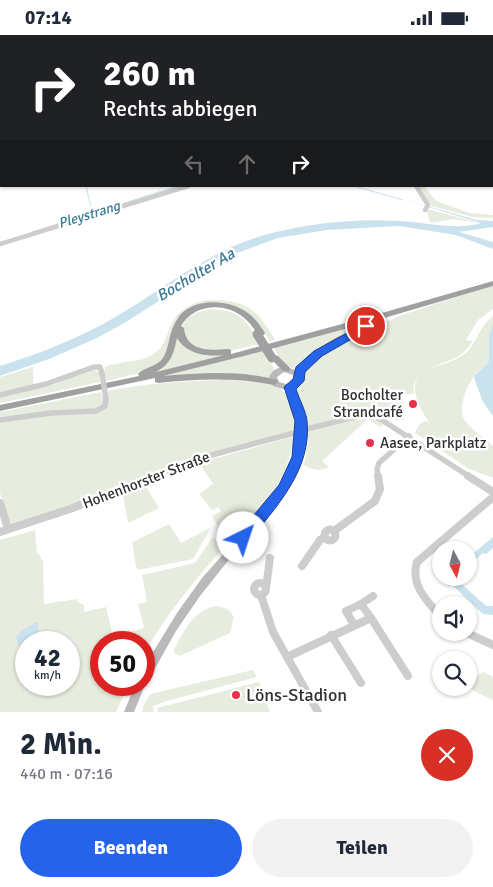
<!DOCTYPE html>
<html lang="de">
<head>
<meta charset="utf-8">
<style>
	body { margin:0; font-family:Signika,sans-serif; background:#f2f2f3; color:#1f2937; height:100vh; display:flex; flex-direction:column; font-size:19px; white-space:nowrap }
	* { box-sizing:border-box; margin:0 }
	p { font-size:16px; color:#747a83 }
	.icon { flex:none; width:28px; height:28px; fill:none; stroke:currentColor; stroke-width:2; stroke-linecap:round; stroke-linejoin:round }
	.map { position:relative; height:677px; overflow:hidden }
	.panel { display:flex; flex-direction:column; background:#fff; flex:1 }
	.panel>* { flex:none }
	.hud { position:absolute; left:0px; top:0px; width:494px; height:152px; box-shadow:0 1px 4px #0004; background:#202124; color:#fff; overflow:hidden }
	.needle { width:32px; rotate:173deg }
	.controls { position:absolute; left:432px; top:506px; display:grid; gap:10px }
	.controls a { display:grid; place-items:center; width:45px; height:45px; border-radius:50%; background:#fff; box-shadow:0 1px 4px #0004; font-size:25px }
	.speed { position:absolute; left:15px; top:596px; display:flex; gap:10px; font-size:25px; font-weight:700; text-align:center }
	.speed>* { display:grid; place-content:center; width:65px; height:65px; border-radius:50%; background:#fff; box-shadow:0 1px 4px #0004; line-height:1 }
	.speed small { font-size:12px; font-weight:400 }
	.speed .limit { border:8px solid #d22; background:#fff; color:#111 }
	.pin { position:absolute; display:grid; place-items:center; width:42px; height:42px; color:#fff; margin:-21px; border:2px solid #fff; border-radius:50%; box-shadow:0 1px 5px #0007 }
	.me { position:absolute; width:55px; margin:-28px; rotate:41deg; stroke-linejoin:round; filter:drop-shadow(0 0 4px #0008) }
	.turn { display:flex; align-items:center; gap:18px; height:105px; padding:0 20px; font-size:22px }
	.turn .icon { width:65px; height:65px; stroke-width:2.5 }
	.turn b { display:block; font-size:35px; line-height:42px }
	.lanes { display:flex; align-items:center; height:48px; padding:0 20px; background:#0003; justify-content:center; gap:25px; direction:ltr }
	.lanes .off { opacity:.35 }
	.round { display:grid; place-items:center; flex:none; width:52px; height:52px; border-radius:26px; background:#f2f2f3 }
	.headline { display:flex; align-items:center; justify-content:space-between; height:85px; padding:0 20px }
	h1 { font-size:30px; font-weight:700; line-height:38px }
	.action { display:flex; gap:10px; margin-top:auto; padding:10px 20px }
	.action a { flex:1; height:58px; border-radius:30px; background:#2563eb; color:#fff; font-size:20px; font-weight:700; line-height:58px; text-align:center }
	.action a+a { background:#f2f2f3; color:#1f2937 }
	.status { display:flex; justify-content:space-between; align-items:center; height:35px; padding:0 25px; background:#fff; direction:ltr }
	.status svg { height:14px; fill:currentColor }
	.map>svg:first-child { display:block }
</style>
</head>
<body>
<div class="status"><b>07:14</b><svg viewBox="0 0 49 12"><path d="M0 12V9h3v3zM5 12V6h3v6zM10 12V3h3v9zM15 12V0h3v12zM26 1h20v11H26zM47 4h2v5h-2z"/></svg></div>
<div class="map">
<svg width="493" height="677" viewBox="0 0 493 677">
	<rect width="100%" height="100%" fill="#fff"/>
	<g fill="#e7edde" fill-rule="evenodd">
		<polygon points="417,151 424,151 436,166 470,178 493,180 493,183 472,182 432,171 429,170"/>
		<polygon points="427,174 480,188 453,184 432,188 429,185"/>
		<path d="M 493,251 L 493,274 L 478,285 L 466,305 L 473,306 C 469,312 464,317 459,321 C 441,331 410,333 414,359 L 404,359 L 402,362 L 402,369 L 396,372 L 399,379 L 402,378 L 404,386 L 399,383 L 397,386 L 391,380 L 382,381 L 365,376 L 307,392 L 296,354 L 300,349 C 302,304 455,263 493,251 Z"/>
		<path d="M 207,265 C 244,264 257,273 275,305 L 270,306 C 259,289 247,274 226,269 L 187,277 L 169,320 L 149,336 L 106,346 L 104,338 L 105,332 C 122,325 141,329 156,317 C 163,312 165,305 168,298 C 174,278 187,269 207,265 Z"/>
		<path d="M 210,274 C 240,275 246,284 260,309 C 239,313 208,325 189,309 C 186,307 183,299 181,295 C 185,281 197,277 210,274 Z"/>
		<path d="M 493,281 L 493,297 L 489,326 C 486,333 479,334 475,340 C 467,350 458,371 464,384 C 468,392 486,404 493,411 L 493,443 L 469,434 L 415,398 C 418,392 419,387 427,386 L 433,393 C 423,378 402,349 426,335 C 439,329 454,328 466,318 C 478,306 478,293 493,281 Z"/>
		<polygon points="376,284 318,316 298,332 289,333 280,326 274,312"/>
		<path d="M 177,301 L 183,308 L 222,320 L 146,340 C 165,328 174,325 177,301 Z"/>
		<polygon points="264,316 274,333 270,344 153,343"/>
		<polygon points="33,332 33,351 0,358 0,342"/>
		<polygon points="95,335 99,338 100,347 0,368 0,363 56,349 85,336"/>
		<path d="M 223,345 C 267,346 293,342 296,395 L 175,429 L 79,468 L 10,491 L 0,458 L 0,387 L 36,381 L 100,377 L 108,371 L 108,356 C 147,348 184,346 223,345 Z"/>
		<polygon points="101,357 104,367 101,372 95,375 0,382 0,377"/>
		<path d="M 370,381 L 384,389 L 380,392 L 368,384 L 322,426 L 329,432 C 320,437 312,435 304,430 L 308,408 L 307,397 Z"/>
		<path d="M 291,402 L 294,403 C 284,454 262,476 226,511 L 217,497 L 217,490 L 212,481 L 221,476 L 218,472 L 212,475 L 199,459 L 213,449 L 199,428 Z"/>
		<polygon points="143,447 159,473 128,488 123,460 125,454"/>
		<polygon points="169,489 181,508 210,493 209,496 193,524 138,535 136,532 132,506 133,507"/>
		<path d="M 35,495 L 37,519 L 39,519 L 43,527 L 44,569 L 77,564 L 78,567 L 84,570 L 84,577 L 106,572 L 113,602 L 144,593 L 138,569 L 147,567 L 142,540 L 195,528 L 212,503 L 215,504 L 222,514 C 193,548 165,580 144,620 L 144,608 L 101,608 L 101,650 L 128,650 L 116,677 L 0,677 L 0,505 ZM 26,608 L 69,608 L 69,650 L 26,650 Z"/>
		<path d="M 217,571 L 228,574 L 234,582 L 230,598 L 180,621 L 173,617 C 182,598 194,574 217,571 Z"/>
		<polygon points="253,635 257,642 167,666 153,671 154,677 142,677 144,669 150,659"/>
		<polygon points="469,637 478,641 483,637 493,642 493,665 468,653"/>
		<polygon points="259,647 270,677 158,677 157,673"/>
	</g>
	<g fill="#cae2ed">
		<path d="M 402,164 L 477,185 L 493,186 L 493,192 L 459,197 L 493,207 L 493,214 L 456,200 L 399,191 L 327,195 L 278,203 L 229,221 L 126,287 L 97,303 L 49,324 L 0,341 L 0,331 C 38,319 77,304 112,284 C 164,254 209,215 268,199 C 310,188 357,183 400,186 C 426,187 456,196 481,188 Z"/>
		<path d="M 493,289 L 493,381 L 483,367 L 474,343 C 476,336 485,334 489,326 L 489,300 Z"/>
		<polygon points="493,502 493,513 486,519 483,518 471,529 473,531 469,535 469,522"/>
		<polygon points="445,543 455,543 486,571 493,571 493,580 483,579 452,550 449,551 446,548"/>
		<polygon points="36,587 38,588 39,607 26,608 26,635 16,602 20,597"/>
	</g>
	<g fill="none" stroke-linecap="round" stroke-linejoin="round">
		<g stroke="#cae2ed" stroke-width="1">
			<polyline points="78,0 85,1"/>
			<polyline points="86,151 92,177"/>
			<polyline points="354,151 403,165"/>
			<polyline points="32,197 178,151"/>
		</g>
		<polyline stroke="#cdcdcd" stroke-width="4" points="362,1 371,0"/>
		<g stroke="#cdcdcd" stroke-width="4.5">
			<polyline points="416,151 428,170 425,175"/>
			<polyline points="0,209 188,151"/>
		</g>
		<g stroke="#cdcdcd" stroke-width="5.5">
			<polyline points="0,360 46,349 94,332 100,332 102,339"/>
			<polyline points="0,385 51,378 96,376 105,371 106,364"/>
			<polyline points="307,394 371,378 470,442"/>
			<polyline points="151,442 197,424 294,398"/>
			<polyline points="378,442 377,434 379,428 409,401"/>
		</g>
		<g stroke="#cdcdcd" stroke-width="8">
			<polyline points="468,441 493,457"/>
			<polyline points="0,468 8,494"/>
			<circle cx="330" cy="500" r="5.5"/>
			<polyline points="334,496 375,466 380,454 378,441"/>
			<polyline points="0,497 70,474 154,441"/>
			<polyline points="302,531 320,505 325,502"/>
			<circle cx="260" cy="554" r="6"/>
			<polyline points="266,553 270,523"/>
			<polyline points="261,560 273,597 318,677"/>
			<polyline points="361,569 373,561"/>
			<path d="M 441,582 C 427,566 410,550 417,527 L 493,462"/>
			<polyline points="371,583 408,641"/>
			<polyline points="467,598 493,610"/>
			<polyline points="331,600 361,648"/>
			<polyline points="287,622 371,583 361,569 346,576 354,590"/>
		</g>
		<path fill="#bababa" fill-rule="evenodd" d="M 283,331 L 299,336 L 303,343 L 300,351 L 293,353 L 303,382 L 303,410 L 296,435 L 282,461 L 265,484 L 227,527 L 200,561 L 176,596 L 148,646 L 144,647 L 145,650 L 134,677 L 124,677 L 135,650 L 144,650 L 144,632 L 177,578 L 202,543 L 259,479 L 276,456 L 288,435 L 295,410 L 295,382 L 286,355 L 273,351 L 269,341 L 274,335 ZM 284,337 L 293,340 L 295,343 L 294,347 L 286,349 L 279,347 L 277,342 Z"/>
		<g fill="#a0a0a0" fill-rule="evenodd">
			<path d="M 493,246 L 493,251 L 374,286 L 377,288 L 376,290 C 350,303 317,316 301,342 L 298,343 L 294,340 C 309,314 340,300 367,288 L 248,320 L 163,341 C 201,338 240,335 277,345 L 278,347 L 274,350 C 235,342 197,344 158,348 L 155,347 L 155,343 L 0,376 L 0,370 L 139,341 L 138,339 C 144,332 157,332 163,323 C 170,312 168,297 178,283 C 192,262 229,264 248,278 C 255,283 260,290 265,298 L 264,300 L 258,300 C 254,293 249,287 243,282 C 224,267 194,269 181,291 L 184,293 C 186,316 209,316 228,314 L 231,315 L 231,319 L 368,282 ZM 177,303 C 186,319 207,322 224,320 L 156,337 C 171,329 174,318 177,303 Z"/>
			<polygon points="275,320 278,321 289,332 290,334 289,336 283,336 272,325 271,323"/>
		</g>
		<polyline stroke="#cdcdcd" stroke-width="5.5" points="102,339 106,364"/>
		<polyline stroke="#a0a0a0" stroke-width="9" points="257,299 272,323"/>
	</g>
	<path fill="#2563eb" stroke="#184099" d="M 366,288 L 369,289 L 371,291 L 369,294 L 322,321 L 305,337 L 304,346 L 296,354 C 299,364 306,376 307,386 C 312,435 276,472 248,507 L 243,509 L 238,507 L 236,503 L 238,499 L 279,450 L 292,422 L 295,386 L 284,352 L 293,344 L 296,332 L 314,316 Z"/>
	<g fill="#e8304b" stroke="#fff" stroke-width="2">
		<circle cx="413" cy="369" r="5"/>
		<circle cx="370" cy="408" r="5"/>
		<circle cx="236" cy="660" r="5"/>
	</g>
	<g text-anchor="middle" stroke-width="5" stroke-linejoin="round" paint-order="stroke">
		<g font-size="14" font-style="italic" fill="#3c7894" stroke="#fff">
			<text transform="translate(89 179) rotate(-17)" y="5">Pleystrang</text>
		</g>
		<g font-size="15" fill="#303030" stroke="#fff" text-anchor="end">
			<text x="403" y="365">Bocholter<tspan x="403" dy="17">Strandcafé</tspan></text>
			<text x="380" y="413" text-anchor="start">Aasee, Parkplatz</text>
		</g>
		<g font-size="15" fill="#303030" stroke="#fff">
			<text transform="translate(146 445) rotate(-21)" y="5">Hohenhorster Straße</text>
		</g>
		<g font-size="16" font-style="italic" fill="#3c7894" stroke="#fff">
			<text transform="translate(195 239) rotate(-31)" y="6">Bocholter Aa</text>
		</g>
		<g font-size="18" fill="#303030" stroke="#fff" text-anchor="start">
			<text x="246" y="666">Löns-Stadion</text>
		</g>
	</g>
</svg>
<div class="controls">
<a><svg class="needle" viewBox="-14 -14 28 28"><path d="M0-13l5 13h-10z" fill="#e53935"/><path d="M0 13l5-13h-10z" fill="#747a83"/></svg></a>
<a><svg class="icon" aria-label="sound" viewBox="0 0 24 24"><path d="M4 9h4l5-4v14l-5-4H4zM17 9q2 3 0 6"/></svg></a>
<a><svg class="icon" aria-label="search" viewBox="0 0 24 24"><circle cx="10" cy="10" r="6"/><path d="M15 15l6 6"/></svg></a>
</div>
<div class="speed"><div>42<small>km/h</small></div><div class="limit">50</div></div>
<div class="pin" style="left:366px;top:291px;background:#d93025"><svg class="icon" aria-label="arrive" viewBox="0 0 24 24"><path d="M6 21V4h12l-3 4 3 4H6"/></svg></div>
<svg class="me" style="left:243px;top:503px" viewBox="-20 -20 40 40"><circle r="19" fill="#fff"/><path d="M0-13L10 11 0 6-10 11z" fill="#2563eb"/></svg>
<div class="hud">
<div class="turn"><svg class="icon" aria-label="right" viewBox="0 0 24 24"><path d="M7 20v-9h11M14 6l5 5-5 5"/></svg><div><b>260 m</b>Rechts abbiegen</div></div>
<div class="lanes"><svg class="icon off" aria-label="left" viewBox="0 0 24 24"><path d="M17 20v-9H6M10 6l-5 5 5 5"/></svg><svg class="icon off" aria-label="ahead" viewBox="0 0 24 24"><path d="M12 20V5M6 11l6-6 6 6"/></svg><svg class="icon" aria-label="right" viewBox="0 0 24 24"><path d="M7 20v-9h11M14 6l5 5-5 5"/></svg></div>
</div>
</div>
<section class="panel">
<div class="headline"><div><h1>2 Min.</h1><p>440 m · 07:16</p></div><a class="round" style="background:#d93025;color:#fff"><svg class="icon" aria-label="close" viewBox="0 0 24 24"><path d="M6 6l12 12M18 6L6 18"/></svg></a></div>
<div class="action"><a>Beenden</a><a>Teilen</a></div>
</section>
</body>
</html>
